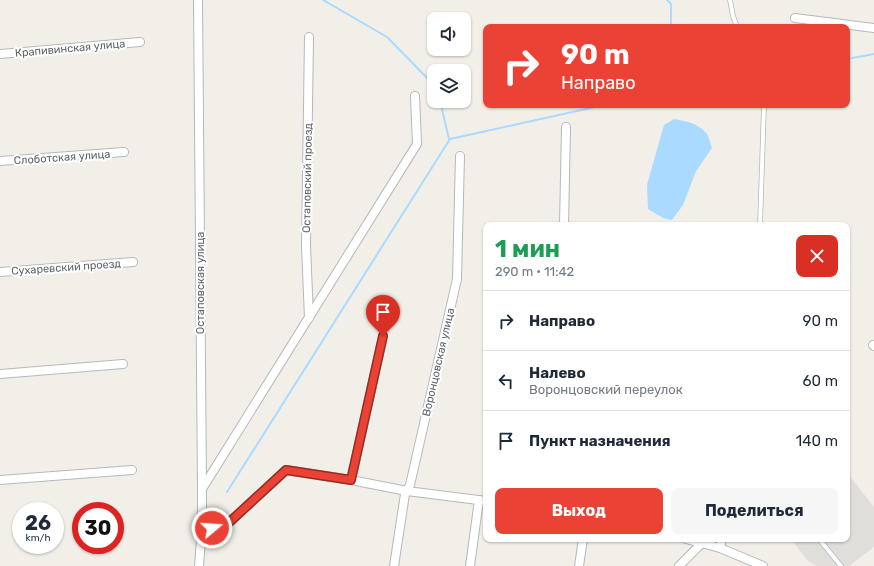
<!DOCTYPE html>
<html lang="ru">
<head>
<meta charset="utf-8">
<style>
	body { margin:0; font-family:Rubik,sans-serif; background:#f6f6f7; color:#1f2937; height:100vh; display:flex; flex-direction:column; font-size:15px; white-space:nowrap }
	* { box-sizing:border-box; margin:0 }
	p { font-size:13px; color:#747a83 }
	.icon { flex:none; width:22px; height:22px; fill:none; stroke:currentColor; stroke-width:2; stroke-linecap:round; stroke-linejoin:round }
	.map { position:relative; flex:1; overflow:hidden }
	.side { position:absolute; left:483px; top:222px; width:367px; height:320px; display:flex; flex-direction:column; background:#fff; border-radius:8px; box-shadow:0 1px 3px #0004 }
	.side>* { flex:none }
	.hud { position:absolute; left:483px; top:24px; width:367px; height:84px; border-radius:8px; box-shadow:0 1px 3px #0004; background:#ea4335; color:#fff; overflow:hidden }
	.fabs { position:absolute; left:427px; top:12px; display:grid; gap:8px }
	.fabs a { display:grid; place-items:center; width:44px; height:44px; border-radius:8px; background:#fff; box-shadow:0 1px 3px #0004; font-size:20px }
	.speed { position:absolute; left:12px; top:502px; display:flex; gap:8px; font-size:20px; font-weight:700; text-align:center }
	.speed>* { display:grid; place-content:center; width:52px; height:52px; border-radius:50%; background:#fff; box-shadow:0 1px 3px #0004; line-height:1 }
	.speed small { font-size:10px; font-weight:400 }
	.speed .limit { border:6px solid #d22; background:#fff; color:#111 }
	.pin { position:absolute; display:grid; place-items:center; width:34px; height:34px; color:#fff; margin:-41px -17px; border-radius:50% 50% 50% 0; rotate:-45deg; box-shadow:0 0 4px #0007 }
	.pin .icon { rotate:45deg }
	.me { position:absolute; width:44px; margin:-22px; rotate:72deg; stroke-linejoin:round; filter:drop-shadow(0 0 3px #0008) }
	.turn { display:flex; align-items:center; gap:14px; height:84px; padding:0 12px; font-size:18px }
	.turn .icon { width:52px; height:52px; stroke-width:2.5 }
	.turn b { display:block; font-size:28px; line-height:34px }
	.round { display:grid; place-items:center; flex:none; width:42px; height:42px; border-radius:8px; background:#f6f6f7 }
	.overview { display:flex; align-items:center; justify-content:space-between; height:68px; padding:0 12px }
	h1 { font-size:24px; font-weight:700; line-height:30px; color:#1e9e55 }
	.action { display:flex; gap:8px; margin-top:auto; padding:8px 12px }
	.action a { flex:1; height:46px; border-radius:8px; background:#ea4335; color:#fff; font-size:16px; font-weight:700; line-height:46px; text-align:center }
	.action a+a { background:#f6f6f7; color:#1f2937 }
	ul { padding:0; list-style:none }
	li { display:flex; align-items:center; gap:12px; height:60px; padding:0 12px; border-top:1px solid #e0e1e3 }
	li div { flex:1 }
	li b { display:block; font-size:15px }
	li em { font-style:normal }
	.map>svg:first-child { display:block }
</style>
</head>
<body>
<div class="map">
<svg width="874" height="566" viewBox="0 0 874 566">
	<rect width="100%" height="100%" fill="#f1efe8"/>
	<polygon fill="#e0deda" points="848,474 874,507 874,547 849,566 817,566 808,561 791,539 847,539 847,475"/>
	<path fill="#aadaff" d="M 674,119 C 685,121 698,123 706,133 C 709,136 710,143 712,148 L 696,171 L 683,205 L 672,220 L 663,218 L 648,209 L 647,185 L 664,125 Z"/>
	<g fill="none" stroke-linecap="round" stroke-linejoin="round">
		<g stroke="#aadaff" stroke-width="2">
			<polyline points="323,0 387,37 434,85"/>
			<polyline points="667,0 671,4 671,27"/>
			<polyline points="847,59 874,54"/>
			<polyline points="440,101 449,139"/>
			<polyline points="227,492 450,139 604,105"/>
		</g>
		<g stroke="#b5b8bc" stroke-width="5.5">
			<g id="service">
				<polyline points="730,0 733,16 737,27"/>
				<polyline points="760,225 764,105"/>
				<polyline points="819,539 841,566"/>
			</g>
		</g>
		<g stroke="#b5b8bc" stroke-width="10">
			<g id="minor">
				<polyline points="198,0 202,489 202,527 199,566"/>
				<polyline points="795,18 874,28"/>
				<polyline points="0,54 140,42"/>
				<polyline points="0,161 124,152"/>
				<polyline points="564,225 566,127"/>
				<polyline points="0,272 133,262"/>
				<polyline points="309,318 306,246 309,37"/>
				<polyline points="873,345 874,346"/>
				<polyline points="0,374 123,364"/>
				<polyline points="0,480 132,470"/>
				<polyline points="351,480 383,336"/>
				<polyline points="202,489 417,144 415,96"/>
				<polyline points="202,527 222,529 286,470 351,480 407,491 486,501"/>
				<polyline points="686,539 720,548 763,566"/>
				<polyline points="720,548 722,539"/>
				<polyline points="394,566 405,494 410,485 457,279 460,156"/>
				<polyline points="470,566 479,500"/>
				<polyline points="579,566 583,539"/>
				<polyline points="679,566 702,543"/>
			</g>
		</g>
		<use href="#service" stroke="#fff" stroke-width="4"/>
		<use href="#minor" stroke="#fff" stroke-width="8"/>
	</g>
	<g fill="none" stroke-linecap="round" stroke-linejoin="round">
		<g stroke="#982c22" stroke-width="10">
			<polyline id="route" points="212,528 222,529 286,470 351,480 383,336"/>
		</g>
		<use href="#route" stroke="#ea4335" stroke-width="7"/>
	</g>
	<g text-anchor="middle" stroke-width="4" stroke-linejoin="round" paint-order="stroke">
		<g font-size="11" fill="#5f6368" stroke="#fff">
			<text transform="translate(70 48) rotate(-5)" y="4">Крапивинская улица</text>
			<text transform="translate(62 157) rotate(-4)" y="4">Слоботская улица</text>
			<text transform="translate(307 178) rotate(-89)" y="4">Остаповский проезд</text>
			<text transform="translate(66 267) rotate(-4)" y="4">Сухаревский проезд</text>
			<text transform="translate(200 283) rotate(-90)" y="4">Остаповская улица</text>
			<text transform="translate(438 362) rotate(-77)" y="4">Воронцовская улица</text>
		</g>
	</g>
</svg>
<div class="fabs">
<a><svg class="icon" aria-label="sound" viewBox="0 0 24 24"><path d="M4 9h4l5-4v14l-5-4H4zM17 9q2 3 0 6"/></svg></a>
<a><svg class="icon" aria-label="layers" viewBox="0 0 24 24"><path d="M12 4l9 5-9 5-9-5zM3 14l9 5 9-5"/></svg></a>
</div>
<div class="speed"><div>26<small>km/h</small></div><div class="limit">30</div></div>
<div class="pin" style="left:383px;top:336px;background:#d93025"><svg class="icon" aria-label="arrive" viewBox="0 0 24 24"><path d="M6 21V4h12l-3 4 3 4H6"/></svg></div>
<svg class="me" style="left:212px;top:528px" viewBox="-20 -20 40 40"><circle r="17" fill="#ea4335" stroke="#fff" stroke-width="3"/><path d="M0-11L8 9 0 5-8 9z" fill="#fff"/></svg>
<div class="hud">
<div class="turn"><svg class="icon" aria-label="right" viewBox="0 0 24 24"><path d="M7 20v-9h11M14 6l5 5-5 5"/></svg><div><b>90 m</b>Направо</div></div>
</div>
<section class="side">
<div class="overview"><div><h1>1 мин</h1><p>290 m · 11:42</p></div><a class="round" style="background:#d93025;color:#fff"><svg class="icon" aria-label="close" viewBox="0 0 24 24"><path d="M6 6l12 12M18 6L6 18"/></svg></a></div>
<ul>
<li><svg class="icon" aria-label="right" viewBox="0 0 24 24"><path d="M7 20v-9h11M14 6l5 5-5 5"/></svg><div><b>Направо</b></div><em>90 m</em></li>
<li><svg class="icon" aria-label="left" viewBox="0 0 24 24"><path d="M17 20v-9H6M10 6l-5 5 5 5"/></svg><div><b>Налево</b><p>Воронцовский переулок</p></div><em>60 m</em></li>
<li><svg class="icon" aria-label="arrive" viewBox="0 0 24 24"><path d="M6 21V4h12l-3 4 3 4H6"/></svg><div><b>Пункт назначения</b></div><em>140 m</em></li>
</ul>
<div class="action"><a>Выход</a><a>Поделиться</a></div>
</section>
</div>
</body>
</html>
